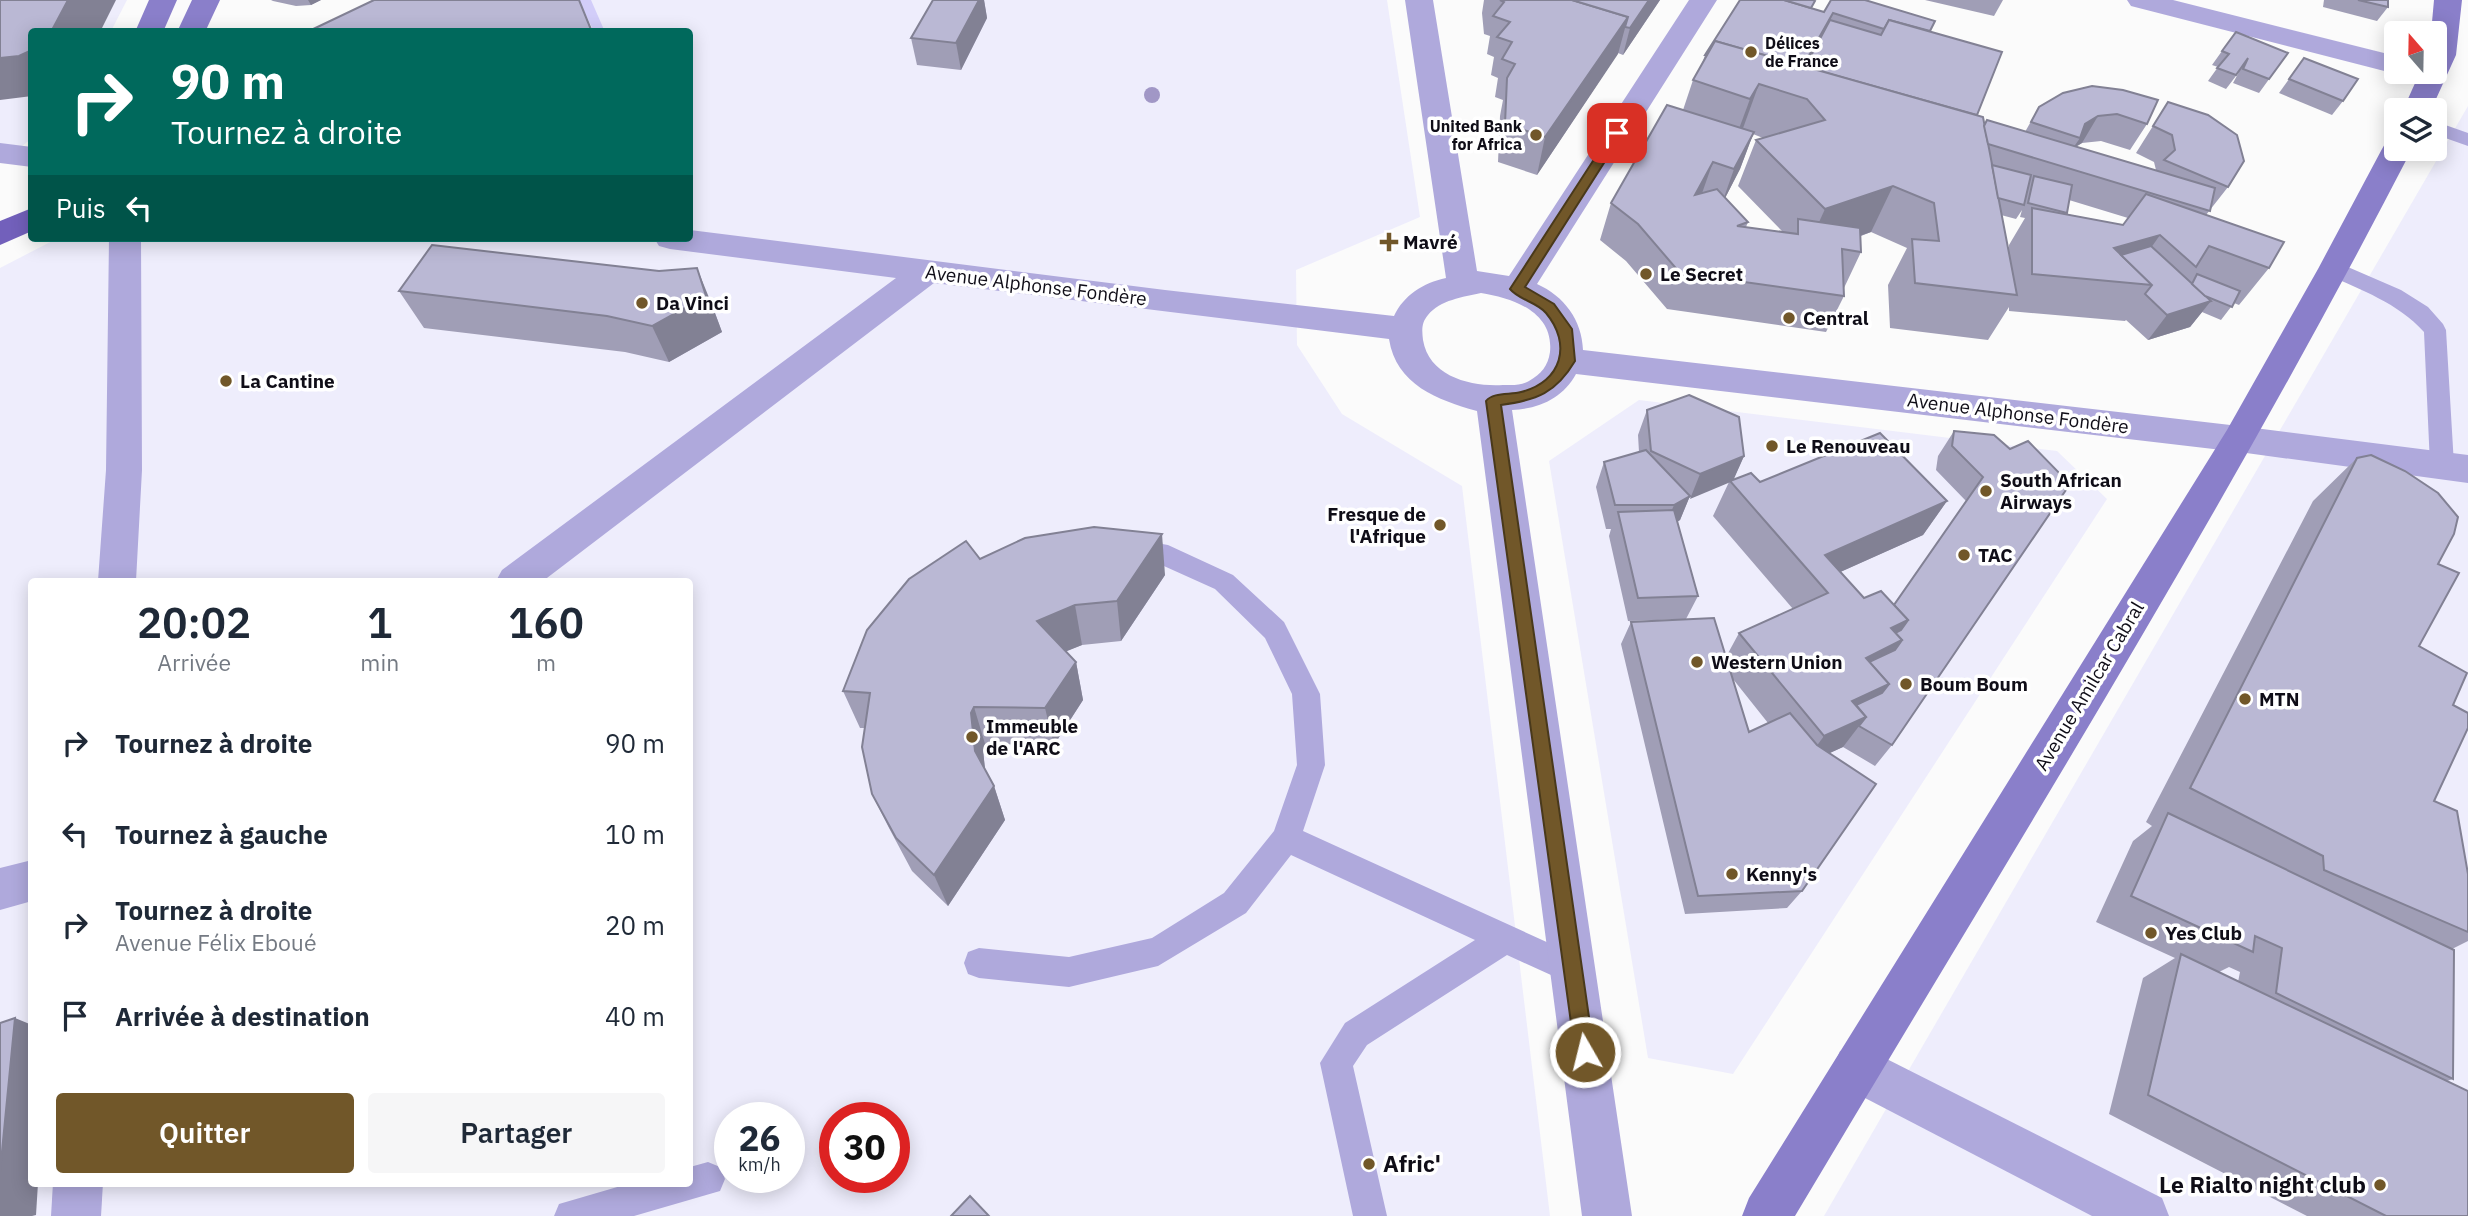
<!DOCTYPE html>
<html lang="fr">
<head>
<meta charset="utf-8">
<style>
	body { margin:0; font-family:"IBM Plex Sans",sans-serif; background:#f6f6f7; color:#1f2937; height:100vh; display:flex; flex-direction:column; font-size:26px; white-space:nowrap }
	* { box-sizing:border-box; margin:0 }
	p { font-size:23px; color:#747a83 }
	.icon { flex:none; width:38px; height:38px; fill:none; stroke:currentColor; stroke-width:2; stroke-linecap:round; stroke-linejoin:round }
	.map { position:relative; flex:1; overflow:hidden }
	.details { position:absolute; left:28px; top:578px; width:665px; height:609px; display:flex; flex-direction:column; background:#fff; border-radius:7px; box-shadow:0 4px 18px #0003 }
	.details>* { flex:none }
	.banner { position:absolute; left:28px; top:28px; width:665px; height:214px; border-radius:7px; box-shadow:0 4px 18px #0003; background:#00695c; color:#fff; overflow:hidden }
	.needle { width:46px; rotate:340deg }
	.controls { position:absolute; left:2384px; top:21px; display:grid; gap:14px }
	.controls a { display:grid; place-items:center; width:63px; height:63px; border-radius:7px; background:#fff; box-shadow:0 4px 18px #0003; font-size:35px }
	.speed { position:absolute; left:714px; top:1102px; display:flex; gap:14px; font-size:35px; font-weight:700; text-align:center }
	.speed>* { display:grid; place-content:center; width:91px; height:91px; border-radius:50%; background:#fff; box-shadow:0 4px 18px #0003; line-height:1 }
	.speed small { font-size:18px; font-weight:400 }
	.speed .limit { border:10px solid #d22; background:#fff; color:#111 }
	.pin { position:absolute; display:grid; place-items:center; width:60px; height:60px; color:#fff; margin:-30px; border-radius:14px; box-shadow:0 4px 10px #0006 }
	.me { position:absolute; width:77px; margin:-38px; rotate:352deg; stroke-linejoin:round; filter:drop-shadow(0 0 5px #0008) }
	.turn { display:flex; align-items:center; gap:24px; height:147px; padding:0 28px; font-size:32px }
	.turn .icon { width:91px; height:91px; stroke-width:2.5 }
	.turn b { display:block; font-size:49px; line-height:60px }
	.then { display:flex; align-items:center; height:66px; padding:0 28px; background:#0003; gap:14px; font-size:26px }
	.eta { display:flex; justify-content:space-evenly; align-items:center; height:119px; text-align:center }
	.eta b { font-size:42px; font-weight:600; line-height:49px }
	.cta { display:flex; gap:14px; margin-top:auto; padding:14px 28px }
	.cta a { flex:1; height:80px; border-radius:7px; background:#715729; color:#fff; font-size:28px; font-weight:600; line-height:80px; text-align:center }
	.cta a+a { background:#f6f6f7; color:#1f2937 }
	ul { padding:0; list-style:none }
	li { display:flex; align-items:center; gap:21px; height:91px; padding:0 28px }
	li div { flex:1 }
	li b { display:block; font-size:26px }
	li em { font-style:normal }
	.map>svg:first-child { display:block }
</style>
</head>
<body>
<div class="map">
<svg width="2468" height="1216" viewBox="0 0 2468 1216">
	<rect width="100%" height="100%" fill="#fbfbfb"/>
	<g fill="#eeedfc" fill-rule="evenodd">
		<polygon points="0,0 127,0 111,31 32,32 31,139 0,163"/>
		<path d="M 523,0 L 1387,0 L 1420,217 L 1296,270 L 1297,345 L 1342,414 L 1462,486 L 1550,1216 L 0,1216 L 0,268 L 58,238 L 690,238 L 690,32 L 462,31 ZM 32,581 L 690,581 L 690,1183 L 32,1183 ZM 730,1118 L 789,1118 L 789,1178 L 730,1178 ZM 835,1118 L 894,1118 L 894,1178 L 835,1178 Z"/>
		<polygon points="2468,106 2468,1216 1824,1216"/>
		<polygon points="1639,400 2057,451 2107,499 1733,1074 1648,1058 1549,461"/>
	</g>
	<g fill="none" stroke-linecap="round" stroke-linejoin="round">
		<polygon fill="#d2cdf9" fill-rule="evenodd" points="579,0 591,0 605,32 594,32"/>
		<g fill="#afa9dc" fill-rule="evenodd">
			<polygon points="2434,121 2468,133 2468,146 2434,134"/>
			<path d="M 2334,261 L 2401,290 L 2428,307 L 2443,324 L 2446,330 L 2454,465 L 2451,472 L 2442,474 L 2433,472 L 2430,465 L 2424,332 C 2398,303 2361,290 2326,274 L 2323,269 L 2326,264 Z"/>
			<polygon points="1128,538 1168,545 1233,575 1284,622 1320,694 1325,765 1303,831 1584,959 1588,970 1584,981 1573,985 1507,955 1367,1045 1353,1066 1387,1216 1353,1216 1320,1063 1345,1023 1475,940 1291,855 1246,913 1158,966 1069,987 979,978 968,974 964,963 968,952 979,948 1069,957 1152,938 1224,893 1274,831 1297,765 1292,694 1265,638 1215,589 1155,562 1119,555 1115,548 1119,541"/>
			<polygon points="708,1162 720,1167 725,1179 720,1191 634,1216 554,1216 559,1204 631,1183 690,1183 690,1167"/>
		</g>
		<g fill="#afa9dc" fill-rule="evenodd">
			<path d="M 1405,0 L 1433,0 L 1477,271 L 1509,276 L 1689,0 L 1717,0 L 1537,284 C 1564,296 1582,320 1583,350 L 2239,426 L 2468,455 L 2468,483 L 2239,452 L 1576,374 C 1563,398 1539,409 1512,410 L 1632,1216 L 1582,1216 L 1477,411 C 1438,400 1396,385 1389,339 L 934,283 L 543,581 L 496,581 L 502,570 L 896,278 L 670,249 L 659,246 L 654,238 L 690,238 L 690,230 L 1165,290 L 1394,316 C 1404,295 1423,283 1446,278 ZM 1481,293 C 1513,298 1554,312 1550,352 C 1548,366 1541,374 1529,381 C 1521,386 1512,385 1503,385 C 1472,387 1429,377 1423,340 C 1422,331 1421,323 1428,315 C 1440,300 1463,297 1481,293 Z"/>
			<polygon points="2127,0 2173,0 2396,56 2396,72 2403,72 2396,74 2131,6"/>
			<polygon points="0,143 32,147 32,167 0,163"/>
			<polygon points="109,238 141,238 142,470 136,581 98,581 106,470"/>
			<polygon points="32,860 32,901 0,910 0,868"/>
			<polygon points="1857,1044 2162,1198 2169,1216 2092,1216 1840,1085 1833,1068 1840,1051"/>
			<polygon points="53,1183 103,1183 101,1216 51,1216"/>
		</g>
		<g fill="#8a7fca" fill-rule="evenodd">
			<polygon points="149,0 177,0 163,32 135,32"/>
			<polygon points="192,0 220,0 205,32 177,32"/>
			<polygon points="2434,0 2462,0 2456,55 2431,110 2403,110 2420,72 2434,72 2434,33 2431,33"/>
			<path d="M 2396,140 L 2396,149 L 2412,149 C 2224,514 2005,863 1795,1216 L 1742,1216 L 1749,1198 L 2227,430 L 2318,269 L 2382,149 L 2386,142 Z"/>
		</g>
		<polygon fill="#7260bb" fill-rule="evenodd" points="32,208 32,231 0,245 0,221"/>
	</g>
	<circle fill="#a197c6" cx="1152" cy="95" r="8"/>
	<g fill="#a09eb6" fill-rule="evenodd">
		<polygon points="271,0 321,0 311,5 296,6 273,1"/>
		<polygon points="933,0 984,0 987,18 961,70 917,65 911,38"/>
		<polygon points="1484,0 1660,0 1623,55 1618,53 1537,175 1498,162 1500,116 1503,100 1495,97 1498,78 1491,75 1494,57 1487,54 1490,36 1484,34 1482,13"/>
		<polygon points="1925,0 2003,0 1994,16"/>
		<polygon points="2324,0 2388,0 2388,7 2377,21 2323,7"/>
		<path d="M 1812,8 L 1824,12 L 1930,31 L 1977,115 L 1984,125 L 2025,132 L 2039,107 L 2063,93 L 2147,124 L 2130,150 L 2101,141 L 2082,143 L 2076,147 L 2156,170 L 2154,162 L 2136,153 L 2168,102 L 2228,187 L 2206,215 L 2269,268 L 2239,305 L 2234,303 L 2221,320 L 2202,312 L 2190,327 L 2148,340 L 2126,320 L 2125,321 L 2009,311 L 2009,307 L 1988,340 L 1890,328 L 1888,285 L 1907,248 L 1871,232 L 1861,236 L 1861,252 L 1844,288 L 1844,296 L 1826,332 L 1667,309 L 1626,261 L 1600,240 L 1611,203 L 1683,110 L 1693,80 L 1702,64 L 1705,55 ZM 1753,134 L 1763,138 L 1756,140 L 1738,186 L 1783,232 L 1746,227 L 1748,222 L 1725,198 L 1740,169 ZM 2069,200 L 2128,218 L 2123,225 L 2066,214 ZM 2022,210 L 2020,217 L 2025,218 L 2009,245 L 2009,256 L 2001,215 L 2016,219 Z"/>
		<polygon points="2222,51 2288,53 2259,93 2233,83 2239,72 2226,89 2208,81 2218,67 2212,65"/>
		<polygon points="2304,58 2343,101 2332,115 2279,93"/>
		<polygon points="399,291 712,305 722,332 669,362 625,352 424,328"/>
		<path d="M 1647,410 L 1744,456 L 1733,480 L 1947,501 L 1923,535 L 1840,572 L 1864,598 L 1894,605 L 1966,501 L 1936,470 L 1938,456 L 1954,431 L 2010,449 L 1892,745 L 1875,766 L 1843,747 L 1829,753 L 1802,891 L 1787,908 L 1685,914 L 1621,644 L 1631,622 L 1726,657 L 1739,633 L 1793,609 L 1713,516 L 1729,482 L 1689,498 L 1680,520 L 1677,522 L 1698,596 L 1686,619 L 1628,621 L 1609,536 L 1611,529 L 1606,529 L 1596,487 L 1604,462 L 1639,452 L 1638,435 ZM 1733,679 L 1768,723 L 1749,732 Z"/>
		<path d="M 2357,458 L 2438,564 L 2419,646 L 2453,705 L 2434,801 L 2468,874 L 2468,941 L 2452,949 L 2453,1079 L 2447,1081 L 2468,1216 L 2307,1216 L 2109,1114 L 2143,978 L 2175,958 L 2096,922 L 2133,841 L 2152,826 L 2146,822 L 2313,501 ZM 2229,967 L 2240,972 L 2238,982 L 2219,972 Z"/>
		<polygon points="980,559 1165,575 1121,641 1082,645 1066,651 1076,662 1083,700 1054,745 985,744 983,750 985,770 994,786 1005,820 948,906 912,871 889,828 872,794 865,728 860,728 843,691"/>
	</g>
	<g fill="#828194">
		<polygon points="68,0 116,0 100,32 51,32"/>
		<polygon points="308,0 321,0 311,5"/>
		<polygon points="979,0 984,0 987,18 961,70 956,43"/>
		<polygon points="1649,0 1660,0 1623,55 1630,28"/>
		<polygon points="1833,13 1822,40 1802,73 1793,82"/>
		<polygon points="1628,17 1618,54 1537,175 1545,137"/>
		<polygon points="32,50 32,96 0,100 0,58"/>
		<polygon points="1759,84 1742,131 1733,145 1750,99"/>
		<polygon points="2098,116 2082,143 2073,148 2080,138 2085,124"/>
		<polygon points="1754,132 1740,169 1721,206 1734,169"/>
		<polygon points="1713,162 1700,199 1695,195"/>
		<polygon points="1893,186 1871,232 1804,255 1825,209"/>
		<polygon points="2160,235 2134,272 2114,248"/>
		<polygon points="697,268 712,305 722,332 669,362 652,326"/>
		<polygon points="2211,301 2190,327 2148,340 2167,315"/>
		<polygon points="1744,456 1733,481 1690,499 1700,474"/>
		<polygon points="1690,496 1680,520 1664,529 1674,505"/>
		<polygon points="1947,501 1923,535 1818,582 1825,555"/>
		<polygon points="1162,534 1165,575 1121,641 1117,601"/>
		<polygon points="1075,605 1082,645 1045,660 1037,621"/>
		<polygon points="1908,620 1890,645 1891,628"/>
		<polygon points="1902,640 1879,672 1866,658"/>
		<polygon points="1076,662 1083,700 1054,745 1045,708"/>
		<polygon points="1889,684 1865,714 1852,701"/>
		<polygon points="974,707 985,744 983,750 987,787 975,751 971,713"/>
		<polygon points="1866,717 1843,747 1802,766 1824,736"/>
		<polygon points="994,786 1005,820 948,906 934,875"/>
		<polygon points="15,1018 32,1025 32,1183 38,1183 36,1215 32,1216 0,1216 0,1172"/>
	</g>
	<g fill="#bab8d4" stroke="#828194" stroke-width="2">
		<polygon points="0,0 68,0 51,32 32,32 32,50 19,56 0,58"/>
		<polygon points="374,0 579,0 592,32 307,32"/>
		<polygon points="933,0 979,0 956,43 911,38"/>
		<polygon points="1500,0 1572,0 1628,17 1545,137 1505,124 1507,78 1515,64 1502,59 1512,42 1497,37 1510,22 1493,16 1504,2"/>
		<polygon points="1572,0 1649,0 1630,28 1625,27 1628,17"/>
		<polygon points="1740,0 1784,0 1824,12 1831,0 1865,0 1935,21 1930,31 1889,20 1884,29 1833,13 1803,66 1715,41 1707,55 1705,55"/>
		<polygon points="1784,0 1813,0 1815,1 1811,8"/>
		<polygon points="2358,0 2388,0 2388,7"/>
		<polygon points="1830,20 1881,35 1889,20 2002,52 1977,115 1805,67"/>
		<polygon points="2236,32 2288,53 2269,79 2243,69 2248,58 2236,75 2217,68 2229,54 2222,51"/>
		<polygon points="1715,41 1983,117 2017,295 1915,283 1912,239 1939,241 1934,203 1893,186 1825,209 1756,140 1825,120 1807,99 1759,84 1750,99 1693,80"/>
		<polygon points="2304,58 2358,79 2343,101 2289,79"/>
		<polygon points="2092,86 2123,90 2158,100 2147,124 2117,114 2098,116 2085,124 2080,138 2031,122 2039,107 2063,93"/>
		<polygon points="2168,102 2208,115 2237,135 2244,161 2228,187 2164,160 2175,150 2172,135 2153,126"/>
		<polygon points="1667,105 1754,132 1734,169 1713,162 1695,195 1717,189 1748,222 1737,226 1798,234 1798,219 1860,228 1861,252 1842,249 1844,296 1680,273 1638,224 1611,203"/>
		<polygon points="1987,120 2215,188 2210,211 1988,144 1984,126"/>
		<polygon points="1992,165 2031,175 2024,205 1998,198"/>
		<polygon points="2034,176 2072,185 2067,213 2028,203"/>
		<polygon points="2146,194 2284,242 2269,268 2209,246 2196,267 2160,235 2114,248 2152,285 2032,274 2032,208 2123,225"/>
		<polygon points="432,245 659,271 697,268 706,296 652,326 607,316 399,291"/>
		<polygon points="2151,246 2211,301 2167,315 2145,294 2152,285 2121,255"/>
		<polygon points="2197,274 2240,291 2232,307 2205,296 2192,284"/>
		<polygon points="1689,395 1739,417 1744,456 1700,474 1651,451 1647,410"/>
		<polygon points="1954,431 1994,435 2010,449 2028,441 2070,484 1892,745 1859,726 1866,717 1856,705 1882,693 1889,684 1869,662 1895,650 1902,640 1895,633 1901,630 1908,620 1894,605 1983,477 1952,446"/>
		<polygon points="1880,433 1947,501 1825,555 1864,598 1881,591 1908,620 1891,628 1902,640 1866,658 1889,684 1852,701 1866,717 1824,736 1739,633 1828,593 1730,481 1751,473 1760,482"/>
		<polygon points="1646,450 1690,496 1674,505 1615,505 1604,462"/>
		<polygon points="2371,455 2405,471 2438,493 2458,517 2454,534 2438,564 2459,573 2419,646 2467,673 2453,705 2468,713 2468,728 2434,801 2457,811 2468,874 2468,932 2324,870 2323,856 2190,788 2357,458"/>
		<polygon points="1674,510 1698,596 1638,598 1618,512"/>
		<polygon points="1094,527 1162,534 1117,601 1075,605 1037,621 1076,662 1045,708 974,707 971,713 975,751 994,786 934,875 896,838 872,794 862,747 870,693 843,691 867,630 909,579 966,541 980,559 1025,538"/>
		<polygon points="1714,618 1749,732 1790,713 1817,745 1876,784 1802,891 1698,896 1631,622"/>
		<polygon points="2168,813 2454,950 2453,1079 2276,993 2282,948 2255,936 2253,952 2131,896"/>
		<polygon points="2181,954 2468,1091 2468,1216 2386,1216 2148,1095"/>
		<polygon points="15,1018 0,1172 0,1023"/>
		<polygon points="970,1196 989,1216 951,1216"/>
	</g>
	<path fill="#715729" stroke="#49391b" stroke-width="2" d="M 1617,129 L 1623,133 L 1525,287 L 1554,304 L 1572,329 L 1575,361 C 1556,393 1537,400 1501,405 L 1594,1052 L 1591,1059 L 1585,1062 L 1578,1059 L 1575,1052 L 1486,401 C 1493,392 1510,395 1521,392 C 1562,382 1572,344 1546,313 C 1537,302 1519,300 1510,289 L 1613,130 Z"/>
	<g fill="#715729" stroke="#fff" stroke-width="2.5">
		<circle cx="1751" cy="52" r="7"/>
		<circle cx="1536" cy="135" r="7"/>
		<path d="M1385.5 231.5h7v7h7v7h-7v7h-7v-7h-7v-7h7z"/>
		<circle cx="1646" cy="274" r="7"/>
		<circle cx="642" cy="303" r="7"/>
		<circle cx="1789" cy="318" r="7"/>
		<circle cx="226" cy="381" r="7"/>
		<circle cx="1772" cy="446" r="7"/>
		<circle cx="1986" cy="491" r="7"/>
		<circle cx="1440" cy="525" r="7"/>
		<circle cx="1964" cy="555" r="7"/>
		<circle cx="1697" cy="662" r="7"/>
		<circle cx="1906" cy="684" r="7"/>
		<circle cx="2245" cy="699" r="7"/>
		<circle cx="972" cy="737" r="7"/>
		<circle cx="1732" cy="874" r="7"/>
		<circle cx="2151" cy="933" r="7"/>
		<circle cx="1369" cy="1164" r="7"/>
		<circle cx="2380" cy="1185" r="7"/>
	</g>
	<g text-anchor="middle" stroke-width="7" stroke-linejoin="round" paint-order="stroke">
		<g font-size="16" font-weight="bold" fill="#0f0d17" stroke="#fff" text-anchor="start">
			<text x="1765" y="49">Délices<tspan x="1765" dy="18">de France</tspan></text>
			<text x="1522" y="132" text-anchor="end">United Bank<tspan x="1522" dy="18">for Africa</tspan></text>
		</g>
		<g font-size="19" font-weight="bold" fill="#0f0d17" stroke="#fff" text-anchor="start">
			<text x="1403" y="249">Mavré</text>
			<text x="1660" y="281">Le Secret</text>
			<text x="656" y="310">Da Vinci</text>
			<text x="1803" y="325">Central</text>
			<text x="240" y="388">La Cantine</text>
			<text x="1786" y="453">Le Renouveau</text>
			<text x="2000" y="487">South African<tspan x="2000" dy="22">Airways</tspan></text>
			<text x="1426" y="521" text-anchor="end">Fresque de<tspan x="1426" dy="22">l'Afrique</tspan></text>
			<text x="1978" y="562">TAC</text>
			<text x="1711" y="669">Western Union</text>
			<text x="1920" y="691">Boum Boum</text>
			<text x="2259" y="706">MTN</text>
			<text x="986" y="733">Immeuble<tspan x="986" dy="22">de l'ARC</tspan></text>
			<text x="1746" y="881">Kenny's</text>
			<text x="2165" y="940">Yes Club</text>
		</g>
		<g font-size="19" fill="#0f0d17" stroke="#fff">
			<text transform="translate(1036 285) rotate(7)" y="7">Avenue Alphonse Fondère</text>
			<text transform="translate(2018 413) rotate(7)" y="7">Avenue Alphonse Fondère</text>
			<text transform="translate(2089 686) rotate(-59)" y="7">Avenue Amilcar Cabral</text>
		</g>
		<g font-size="23" font-weight="bold" fill="#0f0d17" stroke="#fff" text-anchor="start">
			<text x="1383" y="1172">Afric'</text>
			<text x="2366" y="1193" text-anchor="end">Le Rialto night club</text>
		</g>
	</g>
</svg>
<div class="controls">
<a><svg class="needle" viewBox="-14 -14 28 28"><path d="M0-13l5 13h-10z" fill="#e53935"/><path d="M0 13l5-13h-10z" fill="#747a83"/></svg></a>
<a><svg class="icon" aria-label="layers" viewBox="0 0 24 24"><path d="M12 4l9 5-9 5-9-5zM3 14l9 5 9-5"/></svg></a>
</div>
<div class="speed"><div>26<small>km/h</small></div><div class="limit">30</div></div>
<div class="pin" style="left:1617px;top:133px;background:#d93025"><svg class="icon" aria-label="arrive" viewBox="0 0 24 24"><path d="M6 21V4h12l-3 4 3 4H6"/></svg></div>
<svg class="me" style="left:1585px;top:1052px" viewBox="-20 -20 40 40"><circle r="17" fill="#715729" stroke="#fff" stroke-width="3"/><path d="M0-11L8 9 0 5-8 9z" fill="#fff"/></svg>
<div class="banner">
<div class="turn"><svg class="icon" aria-label="right" viewBox="0 0 24 24"><path d="M7 20v-9h11M14 6l5 5-5 5"/></svg><div><b>90 m</b>Tournez à droite</div></div>
<div class="then">Puis<svg class="icon" aria-label="left" viewBox="0 0 24 24"><path d="M17 20v-9H6M10 6l-5 5 5 5"/></svg></div>
</div>
<section class="details">
<div class="eta">
<div><b>20:02</b><p>Arrivée</p></div>
<div><b>1</b><p>min</p></div>
<div><b>160</b><p>m</p></div>
</div>
<ul>
<li><svg class="icon" aria-label="right" viewBox="0 0 24 24"><path d="M7 20v-9h11M14 6l5 5-5 5"/></svg><div><b>Tournez à droite</b></div><em>90 m</em></li>
<li><svg class="icon" aria-label="left" viewBox="0 0 24 24"><path d="M17 20v-9H6M10 6l-5 5 5 5"/></svg><div><b>Tournez à gauche</b></div><em>10 m</em></li>
<li><svg class="icon" aria-label="right" viewBox="0 0 24 24"><path d="M7 20v-9h11M14 6l5 5-5 5"/></svg><div><b>Tournez à droite</b><p>Avenue Félix Eboué</p></div><em>20 m</em></li>
<li><svg class="icon" aria-label="arrive" viewBox="0 0 24 24"><path d="M6 21V4h12l-3 4 3 4H6"/></svg><div><b>Arrivée à destination</b></div><em>40 m</em></li>
</ul>
<div class="cta"><a>Quitter</a><a>Partager</a></div>
</section>
</div>
</body>
</html>
